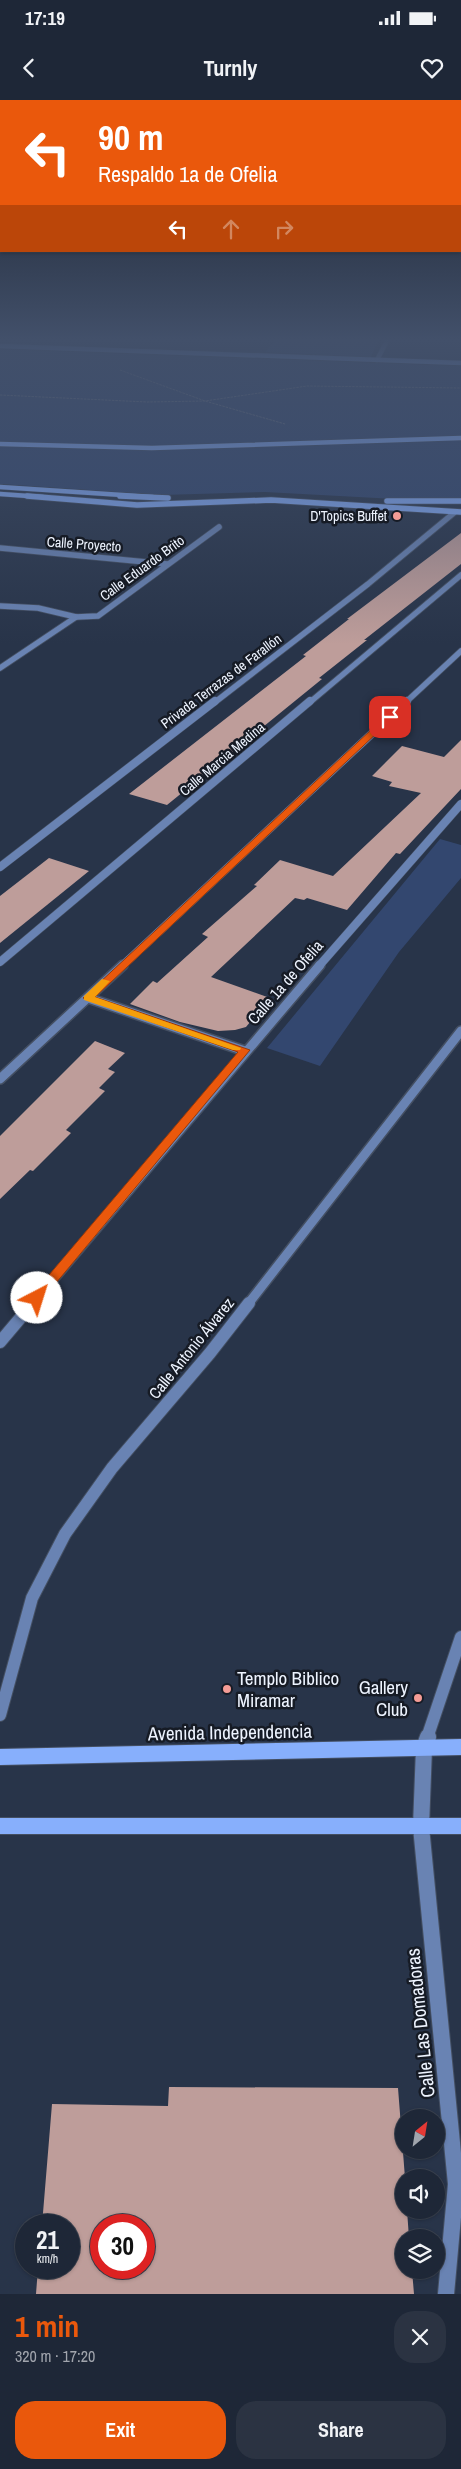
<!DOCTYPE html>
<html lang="en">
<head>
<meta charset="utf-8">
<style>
	body { margin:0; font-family:"Archivo Narrow",sans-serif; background:#2b3342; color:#f1f3f6; height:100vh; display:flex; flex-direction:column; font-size:19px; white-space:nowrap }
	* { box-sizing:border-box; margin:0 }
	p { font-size:16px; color:#a1a5ad }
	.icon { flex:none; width:28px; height:28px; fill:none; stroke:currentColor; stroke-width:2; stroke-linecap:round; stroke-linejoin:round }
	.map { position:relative; height:2194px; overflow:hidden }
	.details { display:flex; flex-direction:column; background:#1e2737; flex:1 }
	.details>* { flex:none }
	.hud { position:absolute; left:0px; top:0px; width:461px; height:152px; box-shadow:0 1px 4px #0004,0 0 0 1px #3c4452; background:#ea580c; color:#fff; overflow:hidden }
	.needle { width:32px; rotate:30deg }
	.tools { position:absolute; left:395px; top:2009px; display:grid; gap:10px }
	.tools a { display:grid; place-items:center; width:50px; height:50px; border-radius:50%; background:#1e2737; box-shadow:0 1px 4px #0004,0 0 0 1px #3c4452; font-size:25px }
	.speed { position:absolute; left:15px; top:2114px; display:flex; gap:10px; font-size:25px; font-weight:700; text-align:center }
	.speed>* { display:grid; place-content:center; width:65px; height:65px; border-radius:50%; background:#1e2737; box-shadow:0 1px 4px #0004,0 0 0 1px #3c4452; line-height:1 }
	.speed small { font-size:12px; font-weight:400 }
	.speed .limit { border:8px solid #d22; background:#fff; color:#111 }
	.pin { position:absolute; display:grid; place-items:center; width:42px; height:42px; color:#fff; margin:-21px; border-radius:10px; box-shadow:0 2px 8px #0006 }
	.me { position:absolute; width:55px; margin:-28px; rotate:40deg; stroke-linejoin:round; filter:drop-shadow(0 0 4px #0008) }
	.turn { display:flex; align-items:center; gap:18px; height:105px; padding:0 15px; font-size:22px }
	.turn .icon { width:65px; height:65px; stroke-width:2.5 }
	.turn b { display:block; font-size:35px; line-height:42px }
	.lanes { display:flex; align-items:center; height:48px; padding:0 15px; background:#0003; justify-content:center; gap:25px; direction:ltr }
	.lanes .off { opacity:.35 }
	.round { display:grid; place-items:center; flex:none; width:52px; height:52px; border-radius:20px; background:#2b3342 }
	.summary { display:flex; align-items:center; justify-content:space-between; height:85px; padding:0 15px }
	h1 { font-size:30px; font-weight:700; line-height:38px; color:#ea580c }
	.button { display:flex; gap:10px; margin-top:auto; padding:10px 15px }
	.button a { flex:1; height:58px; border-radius:20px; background:#ea580c; color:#fff; font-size:20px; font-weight:700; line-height:58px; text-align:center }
	.button a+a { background:#2b3342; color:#f1f3f6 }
	.status { display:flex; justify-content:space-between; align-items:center; height:35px; padding:0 25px; background:#1e2737; direction:ltr }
	.status svg { height:14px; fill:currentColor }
	header { display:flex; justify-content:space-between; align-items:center; height:65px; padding:0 15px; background:#1e2737; font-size:22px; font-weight:700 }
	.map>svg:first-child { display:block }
</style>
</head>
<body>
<div class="status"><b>17:19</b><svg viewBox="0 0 49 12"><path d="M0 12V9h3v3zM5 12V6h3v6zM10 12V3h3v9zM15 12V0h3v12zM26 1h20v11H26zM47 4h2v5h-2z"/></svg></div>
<header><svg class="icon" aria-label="back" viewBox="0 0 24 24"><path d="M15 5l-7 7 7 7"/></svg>Turnly<svg class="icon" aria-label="heart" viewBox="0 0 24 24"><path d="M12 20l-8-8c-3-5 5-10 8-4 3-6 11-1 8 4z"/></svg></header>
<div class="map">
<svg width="461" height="2194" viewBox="0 0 461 2194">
	<rect width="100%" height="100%" fill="#283449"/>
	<g fill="#33476f">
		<polygon points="278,237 380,237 371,257 265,252"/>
		<polygon points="0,249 461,266 461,398 395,399 265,392 162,395 0,384"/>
		<polygon points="440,739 461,745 461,778 399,852 320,966 267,948"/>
	</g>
	<g fill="#be9d9a" fill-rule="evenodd">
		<polygon points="461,433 461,464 364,540 367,540 319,578 322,579 167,705 129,694 306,556 303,555 349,519 347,519"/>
		<polygon points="461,640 461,689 400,754 396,753 347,810 307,798 304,800 295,798 211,877 270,898 246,927 235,930 218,931 180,922 130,904 153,881 157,883 208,837 202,834 257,786 254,785 280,760 333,776 421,693 389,686 392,682 372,676 402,646 444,657"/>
		<polygon points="49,758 89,771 0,843 0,796"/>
		<polygon points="95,941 125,953 108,969 115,972 99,988 105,991 66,1030 71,1033 33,1071 30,1070 0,1099 0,1036"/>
		<path d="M 169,1987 L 398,1988 L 405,2078 L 404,2110 L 407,2110 L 409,2138 L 404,2138 L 404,2170 L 412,2170 L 414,2194 L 36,2194 L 38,2168 L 69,2168 L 69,2125 L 42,2125 L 52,2004 L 168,2006 ZM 101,2125 L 144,2125 L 144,2168 L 101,2168 Z"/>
	</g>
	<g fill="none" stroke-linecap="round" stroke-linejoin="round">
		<g stroke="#444f62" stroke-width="7">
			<g id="lane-far1">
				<polyline points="214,603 368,484 455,412"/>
				<polyline points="309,603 461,475"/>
			</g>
		</g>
		<g stroke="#444f62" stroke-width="9">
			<g id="lane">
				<polyline points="0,767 215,601"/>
				<polyline points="0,862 310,601"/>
			</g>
		</g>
		<g stroke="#444f62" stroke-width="5.5">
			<polyline id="street-far5" points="377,260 389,237"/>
		</g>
		<g stroke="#444f62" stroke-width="7">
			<g id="street-far4">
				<polyline points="0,448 167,464"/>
				<polyline points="0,506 38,508 76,517"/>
				<polyline points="0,568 76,517 98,516 219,427"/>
				<polyline points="405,603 461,551"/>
			</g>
		</g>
		<g stroke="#444f62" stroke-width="9">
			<g id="street-far3">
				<polyline points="122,866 407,601"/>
				<polyline points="319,866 461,704"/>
			</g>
		</g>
		<g stroke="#444f62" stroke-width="12">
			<g id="street-far2">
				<polyline points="88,898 245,951"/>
				<polyline points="0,979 123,865"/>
				<polyline points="32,1204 320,865"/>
				<polyline points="248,1204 461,931"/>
			</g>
		</g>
		<g stroke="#444f62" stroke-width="14">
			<g id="street-far1">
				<polyline points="0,1242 33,1203"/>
				<polyline points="0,1615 32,1498 65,1434 112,1368 210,1253 249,1203"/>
				<polyline points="427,1638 461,1537"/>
			</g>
		</g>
		<g stroke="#444f62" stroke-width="18">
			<polyline id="street" points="428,1637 424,1648 421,1727 456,2084 446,2194"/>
		</g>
		<g stroke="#444f62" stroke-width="5.5">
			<g id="secondary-far2">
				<polyline points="0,246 461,263"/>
				<polyline points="0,344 152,348 461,338"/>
				<polyline points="0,387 153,397"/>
				<polyline points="0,394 43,397"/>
			</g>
		</g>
		<g stroke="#444f62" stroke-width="7">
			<g id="secondary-far1">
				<polyline points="27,396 137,405 271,400 461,412"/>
				<polyline points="120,396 168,398"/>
				<polyline points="387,401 461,401"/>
			</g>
		</g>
		<g stroke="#444f62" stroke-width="18">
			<g id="secondary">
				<polyline points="0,1657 461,1647"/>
				<polyline points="0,1726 461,1726"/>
			</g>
		</g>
		<g stroke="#687284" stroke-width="1" stroke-dasharray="2.5 1" stroke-linecap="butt">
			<polyline points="120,270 205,301 285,324"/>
			<polyline points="0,295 147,302 205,301 307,286 461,288"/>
		</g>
		<use href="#lane-far1" stroke="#6983b3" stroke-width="5.5"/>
		<use href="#lane" stroke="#6983b3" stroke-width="8"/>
		<use href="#street-far5" stroke="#6983b3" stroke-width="4.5"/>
		<use href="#street-far4" stroke="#6983b3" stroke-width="5.5"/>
		<use href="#street-far3" stroke="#6983b3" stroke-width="8"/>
		<use href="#street-far2" stroke="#6983b3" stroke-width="9"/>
		<use href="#street-far1" stroke="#6983b3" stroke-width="12"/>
		<use href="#street" stroke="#6983b3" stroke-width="16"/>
		<use href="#secondary-far2" stroke="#87affc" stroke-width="4.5"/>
		<use href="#secondary-far1" stroke="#87affc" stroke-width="5.5"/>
		<use href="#secondary" stroke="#87affc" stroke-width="16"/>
	</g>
	<linearGradient id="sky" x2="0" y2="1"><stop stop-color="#161d28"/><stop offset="0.44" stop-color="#42506a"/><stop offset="1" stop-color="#42506a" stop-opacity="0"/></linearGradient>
	<rect width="461" height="544" fill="url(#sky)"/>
	<polygon fill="#ea580c" stroke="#983908" points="387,615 394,617 95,897 250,950 41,1201 32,1201 31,1198 32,1195 238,952 83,898"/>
	<polygon fill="#f59e0b" points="102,879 110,881 95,897 241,948 240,950 233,950 84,900 84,896"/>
	<g fill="#f59c96" stroke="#161b25" stroke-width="2">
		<circle cx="397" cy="416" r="5"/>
		<circle cx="227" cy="1589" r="5"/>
		<circle cx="418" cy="1598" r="5"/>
	</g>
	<g text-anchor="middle" stroke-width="5" stroke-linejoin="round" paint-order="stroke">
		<g font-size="14" fill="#eef4ff" stroke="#161b25" text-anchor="end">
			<text x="387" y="421">D'Topics Buffet</text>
		</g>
		<g font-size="14" fill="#eef4ff" stroke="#161b25">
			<text transform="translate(84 444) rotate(4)" y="5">Calle Proyecto</text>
			<text transform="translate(142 468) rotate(-36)" y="5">Calle Eduardo Brito</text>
			<text transform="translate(221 581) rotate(-37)" y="5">Privada Terrazas de Farallón</text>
			<text transform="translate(222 659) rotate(-40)" y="5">Calle Marcia Medina</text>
		</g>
		<g font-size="16" fill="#eef4ff" stroke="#161b25">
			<text transform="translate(285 882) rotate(-49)" y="6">Calle 1a de Ofelia</text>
			<text transform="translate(191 1248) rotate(-51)" y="6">Calle Antonio Álvarez</text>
		</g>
		<g font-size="19" fill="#eef4ff" stroke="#161b25" text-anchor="start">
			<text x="237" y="1585">Templo Biblico<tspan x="237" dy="22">Miramar</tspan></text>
			<text x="408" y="1594" text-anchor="end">Gallery<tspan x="408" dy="22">Club</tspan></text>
		</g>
		<g font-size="19" fill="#eef4ff" stroke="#161b25">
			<text transform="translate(230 1632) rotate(-1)" y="7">Avenida Independencia</text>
			<text transform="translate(420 1923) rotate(-96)" y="7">Calle Las Domadoras</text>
		</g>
	</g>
</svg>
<div class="tools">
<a><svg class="needle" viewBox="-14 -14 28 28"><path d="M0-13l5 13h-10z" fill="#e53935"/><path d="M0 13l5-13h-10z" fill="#a1a5ad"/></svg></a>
<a><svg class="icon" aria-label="sound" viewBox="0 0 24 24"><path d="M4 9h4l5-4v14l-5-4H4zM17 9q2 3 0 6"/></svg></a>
<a><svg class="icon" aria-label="layers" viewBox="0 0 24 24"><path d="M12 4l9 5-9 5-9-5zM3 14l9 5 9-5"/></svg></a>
</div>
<div class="speed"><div>21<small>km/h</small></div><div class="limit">30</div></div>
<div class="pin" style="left:390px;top:617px;background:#d93025"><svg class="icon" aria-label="arrive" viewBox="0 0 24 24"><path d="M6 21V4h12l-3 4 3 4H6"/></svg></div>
<svg class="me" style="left:37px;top:1198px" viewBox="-20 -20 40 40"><circle r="19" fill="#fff"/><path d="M0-13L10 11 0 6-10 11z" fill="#ea580c"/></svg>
<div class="hud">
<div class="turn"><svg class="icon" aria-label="left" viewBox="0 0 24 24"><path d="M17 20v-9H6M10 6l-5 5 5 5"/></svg><div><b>90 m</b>Respaldo 1a de Ofelia</div></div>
<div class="lanes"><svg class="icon" aria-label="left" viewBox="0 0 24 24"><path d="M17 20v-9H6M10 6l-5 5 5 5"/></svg><svg class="icon off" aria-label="ahead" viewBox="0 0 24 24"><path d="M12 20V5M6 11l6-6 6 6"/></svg><svg class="icon off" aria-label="right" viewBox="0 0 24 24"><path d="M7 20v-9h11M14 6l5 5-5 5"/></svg></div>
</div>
</div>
<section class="details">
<div class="summary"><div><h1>1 min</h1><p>320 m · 17:20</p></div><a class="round"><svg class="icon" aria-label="close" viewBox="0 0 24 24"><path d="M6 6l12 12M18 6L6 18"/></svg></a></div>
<div class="button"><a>Exit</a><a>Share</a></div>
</section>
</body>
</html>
